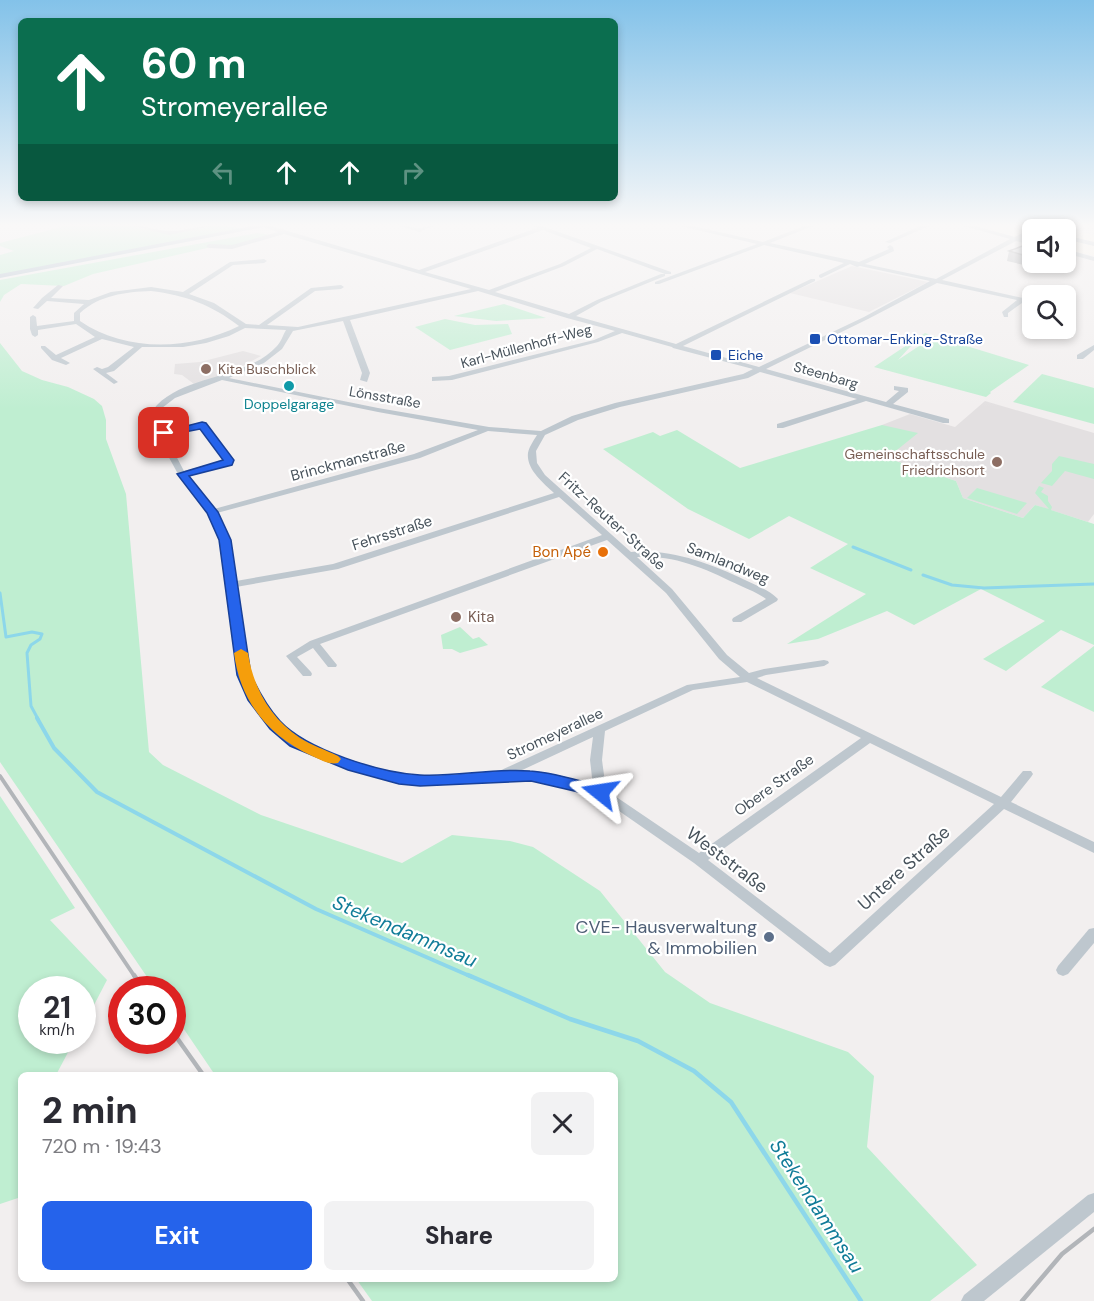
<!DOCTYPE html>
<html lang="en">
<head>
<meta charset="utf-8">
<style>
	body { margin:0; font-family:"DM Sans",sans-serif; background:#f2f2f3; color:#2b2b33; height:100vh; display:flex; flex-direction:column; font-size:22px; white-space:nowrap }
	* { box-sizing:border-box; margin:0 }
	p { font-size:20px; color:#7c7c81 }
	.icon { flex:none; width:33px; height:33px; fill:none; stroke:currentColor; stroke-width:2; stroke-linecap:round; stroke-linejoin:round }
	.map { position:relative; flex:1; overflow:hidden }
	.details { position:absolute; left:18px; top:1072px; width:600px; height:210px; display:flex; flex-direction:column; background:#fff; border-radius:9px; box-shadow:0 3px 9px #0003 }
	.details>* { flex:none }
	.hud { position:absolute; left:18px; top:18px; width:600px; height:183px; border-radius:9px; box-shadow:0 3px 9px #0003; background:#0b6e4f; color:#fff; overflow:hidden }
	.tools { position:absolute; left:1022px; top:219px; display:grid; gap:12px }
	.tools a { display:grid; place-items:center; width:54px; height:54px; border-radius:9px; background:#fff; box-shadow:0 3px 9px #0003; font-size:30px }
	.speed { position:absolute; left:18px; top:976px; display:flex; gap:12px; font-size:30px; font-weight:700; text-align:center }
	.speed>* { display:grid; place-content:center; width:78px; height:78px; border-radius:50%; background:#fff; box-shadow:0 3px 9px #0003; line-height:1 }
	.speed small { font-size:15px; font-weight:400 }
	.speed .limit { border:9px solid #d22; background:#fff; color:#111 }
	.pin { position:absolute; display:grid; place-items:center; width:51px; height:51px; color:#fff; margin:-26px; border-radius:12px; box-shadow:0 3px 9px #0006 }
	.me { position:absolute; width:66px; margin:-33px; rotate:285deg; stroke-linejoin:round; filter:drop-shadow(0 0 4px #0008) }
	.turn { display:flex; align-items:center; gap:21px; height:126px; padding:0 24px; font-size:27px }
	.turn .icon { width:78px; height:78px; stroke-width:2.5 }
	.turn b { display:block; font-size:42px; line-height:51px }
	.lanes { display:flex; align-items:center; height:57px; padding:0 24px; background:#0003; justify-content:center; gap:30px; direction:ltr }
	.lanes .off { opacity:.35 }
	.round { display:grid; place-items:center; flex:none; width:63px; height:63px; border-radius:9px; background:#f2f2f3 }
	.head { display:flex; align-items:center; justify-content:space-between; height:102px; padding:0 24px }
	h1 { font-size:36px; font-weight:800; line-height:45px }
	.cta { display:flex; gap:12px; margin-top:auto; padding:12px 24px }
	.cta a { flex:1; height:69px; border-radius:9px; background:#2563eb; color:#fff; font-size:24px; font-weight:800; line-height:69px; text-align:center }
	.cta a+a { background:#f2f2f3; color:#2b2b33 }
	.map>svg:first-child { display:block }
</style>
</head>
<body>
<div class="map">
<svg width="1094" height="1301" viewBox="0 0 1094 1301">
	<rect width="100%" height="100%" fill="#f2efef"/>
	<polygon fill="#fcf6e9" points="974,226 1054,226 1094,235 1094,256 1065,249 1065,230 1032,230 1032,241"/>
	<g fill="#e3e0e1">
		<polygon points="852,266 928,282 869,312 790,293"/>
		<polygon points="243,351 261,356 226,375 194,384 182,375 174,374 175,364 200,362"/>
		<polygon points="985,401 1094,433 1094,514 1088,522 1035,505 1023,518 963,498 956,481 887,458 882,425 910,414 955,427"/>
	</g>
	<g fill="#bfeed1">
		<polygon points="65,226 129,226 170,234 214,226 244,228 0,275 0,255 14,251 0,246 0,243"/>
		<polygon points="257,233 270,235 235,246 216,246 93,274 64,286 21,284 4,295 0,302 0,280"/>
		<polygon points="504,304 546,318 496,321 454,316"/>
		<polygon points="445,319 475,325 508,324 512,334 450,350 415,327"/>
		<polygon points="925,333 933,336 910,347 898,360 934,336 1029,365 990,392 991,393 986,397 874,367"/>
		<polygon points="0,343 22,371 42,380 68,387 94,399 102,406 106,420 106,439 126,494 149,752 163,765 261,815 402,863 452,835 510,841 533,847 600,891 665,972 710,1003 848,1052 874,1076 867,1147 977,1265 930,1301 372,1301 357,1280 615,1280 615,1076 215,1075 173,1013 172,990 156,990 0,762"/>
		<polygon points="1042,374 1094,388 1094,424 1013,402"/>
		<polygon points="882,425 918,433 887,458 956,481 963,498 1023,518 1035,505 1049,509 1035,493 1039,486 1044,488 1041,492 1048,496 1048,501 1052,507 1051,510 1094,524 1094,645 1061,630 1006,671 983,659 1045,621 981,589 914,625 887,611 818,639 787,644 866,594 810,568 848,544 789,516 749,539 688,509 603,449 653,432 660,436 677,430 740,468"/>
		<polygon points="1059,456 1094,464 1094,479 1065,471 1052,486 1041,483 1052,471 1052,464"/>
		<polygon points="977,488 1027,503 1017,514 967,498"/>
		<polygon points="460,627 473,639 479,637 488,645 460,653 452,649 443,649 441,635"/>
		<polygon points="1094,646 1094,712 1041,687"/>
		<polygon points="0,796 75,908 50,920 107,980 83,1026 82,990 32,990 32,1041 74,1041 56,1075 21,1076 21,1197 0,1204"/>
	</g>
	<g fill="none" stroke-linecap="round" stroke-linejoin="round">
		<g stroke="#8dd7ea" stroke-width="3">
			<polyline points="853,547 911,570"/>
			<polyline points="923,575 952,585 984,588 1094,584"/>
			<polyline points="0,593 6,637 32,632 42,634 40,639 31,645 27,653 31,706 38,719"/>
		</g>
		<polyline stroke="#8dd7ea" stroke-width="4" points="37,718 54,748 97,792 316,909 472,977"/>
		<polyline stroke="#8dd7ea" stroke-width="4.5" points="468,975 570,1019 638,1041 694,1071 731,1102 861,1301"/>
		<g fill="#bec7ce" fill-rule="evenodd">
			<path d="M 133,226 C 145,226 156,230 168,231 C 180,232 197,226 212,226 L 169,235 Z"/>
			<path d="M 261,226 L 271,226 L 419,270 L 537,228 L 533,226 L 542,226 L 671,272 L 671,274 L 665,274 L 665,276 L 601,302 L 576,316 L 676,344 L 811,279 L 815,279 L 815,281 L 683,346 L 759,367 L 864,317 L 930,281 L 860,266 L 857,267 L 850,264 L 821,278 L 819,277 L 819,275 L 844,263 L 764,245 L 659,284 L 655,284 L 655,282 L 757,244 L 680,226 L 693,226 L 763,242 L 804,226 L 813,226 L 770,243 L 859,262 L 889,249 L 887,247 L 890,245 L 893,247 L 894,251 L 865,264 L 936,279 L 1010,239 L 964,226 L 975,226 L 1015,237 L 1030,229 L 1034,229 L 1032,230 L 1032,232 L 1021,238 L 1032,241 L 1032,245 L 1016,241 L 942,280 L 1023,298 L 1022,303 L 1008,313 L 1008,317 L 1004,317 L 1002,312 L 1017,300 L 937,283 L 868,319 L 766,369 L 886,402 L 899,391 L 894,390 L 894,386 L 908,388 L 908,392 L 893,404 L 949,419 L 949,423 L 943,423 L 866,401 L 783,428 L 777,428 L 777,424 L 857,399 L 760,372 L 748,378 L 620,407 L 578,420 L 545,435 L 536,451 L 537,463 L 545,475 L 631,552 C 672,549 709,563 745,580 C 757,586 769,590 778,599 L 777,601 L 741,622 L 733,622 L 732,620 L 733,618 L 766,599 C 758,593 750,590 741,586 C 708,570 675,554 637,557 L 672,589 L 727,655 L 749,673 L 764,669 L 824,660 L 828,661 L 829,663 L 824,666 L 766,675 L 757,678 L 1001,797 L 1023,771 L 1031,771 L 1033,774 L 1031,777 L 1011,802 L 1094,842 L 1094,853 L 1004,809 L 835,965 L 830,967 L 825,965 L 694,863 L 596,795 L 531,780 L 500,780 L 420,784 L 399,782 L 350,770 L 291,745 L 272,728 L 247,697 L 239,675 L 220,540 L 208,513 L 178,474 L 149,421 C 151,416 153,409 157,405 C 188,374 247,379 277,346 C 281,342 283,335 286,330 L 245,328 L 229,336 L 206,343 L 183,347 L 142,347 L 114,371 L 106,373 L 118,382 L 114,384 L 93,369 L 97,367 L 102,369 L 108,367 L 134,347 L 102,339 L 61,358 L 70,363 L 66,365 L 52,360 L 41,348 L 41,346 L 45,346 L 56,355 L 95,337 L 76,324 L 38,330 L 38,335 L 35,337 L 32,335 L 30,329 L 30,317 L 33,315 L 36,317 L 37,326 L 74,321 L 74,313 L 84,304 L 47,301 L 38,309 L 33,308 L 42,298 L 58,285 L 63,286 L 51,298 L 89,300 L 111,292 L 151,287 L 183,292 L 230,262 L 264,259 L 267,261 L 264,263 L 233,265 L 189,294 L 214,303 L 246,324 L 259,325 L 311,288 L 341,285 L 344,287 L 341,289 L 315,291 L 267,325 L 298,327 L 471,289 L 284,234 L 232,249 L 209,248 L 206,246 L 209,244 L 232,245 L 278,232 ZM 543,230 L 591,248 L 560,264 L 489,290 L 425,272 ZM 597,249 L 665,274 L 661,274 L 597,300 L 569,314 L 495,292 L 564,266 ZM 151,291 C 185,295 212,305 239,326 C 191,350 126,353 80,321 L 80,313 C 100,295 125,292 151,291 ZM 478,291 L 567,318 L 615,331 L 594,340 L 449,376 L 432,377 L 432,381 L 452,380 L 598,342 L 622,333 L 672,347 L 673,348 L 753,369 L 743,374 L 615,403 L 572,416 L 541,431 L 489,427 L 378,408 L 229,378 L 264,363 L 282,349 L 293,331 L 343,321 L 362,373 L 360,380 L 367,382 L 370,373 L 350,320 ZM 222,380 L 378,412 L 478,430 L 414,454 L 214,509 L 187,475 L 231,464 L 233,460 L 205,423 L 162,431 L 157,421 L 162,408 L 175,398 ZM 200,428 L 225,460 L 184,471 L 165,435 ZM 488,431 L 537,435 C 534,440 529,447 528,453 C 526,469 543,483 554,493 L 333,564 L 236,581 L 230,540 L 217,513 L 420,458 ZM 559,497 L 602,535 L 310,641 L 286,656 L 303,676 L 311,676 L 312,674 L 311,672 L 297,657 L 313,648 L 328,667 L 336,667 L 337,665 L 320,644 L 607,540 L 666,593 L 719,659 L 740,677 L 687,685 L 497,772 L 420,776 L 399,774 L 357,764 L 299,739 L 280,722 L 258,696 L 249,675 L 236,587 L 338,569 ZM 747,682 L 861,738 L 699,853 L 606,790 L 602,760 L 605,731 L 693,690 ZM 593,737 L 590,760 L 593,786 L 531,772 L 518,772 ZM 870,743 L 994,804 L 830,953 L 708,860 Z"/>
			<polygon points="401,226 419,228 433,226 419,232"/>
			<polygon points="920,226 929,226 890,243 885,242"/>
			<polygon points="1065,235 1094,242 1094,246 1065,239"/>
			<polygon points="1065,249 1094,257 1094,261 1065,253"/>
			<polygon points="1094,345 1094,350 1083,359 1077,359 1077,355"/>
			<polygon points="1094,928 1094,943 1068,974 1063,976 1058,974 1056,970 1058,966 1089,929"/>
			<polygon points="1094,1193 1094,1212 984,1301 961,1301 964,1295 1088,1195"/>
		</g>
		<polygon fill="#b0bfcd" fill-rule="evenodd" points="252,226 269,226 0,278 0,274"/>
		<polyline stroke="#b2b5b9" stroke-width="4" points="0,776 135,977"/>
		<g stroke="#b2b5b9" stroke-width="4.5">
			<polyline points="134,975 144,990"/>
			<polyline points="172,1031 204,1076"/>
			<polyline points="348,1280 363,1301"/>
			<polyline points="1022,1301 1062,1254 1094,1229"/>
		</g>
	</g>
	<polygon fill="#afb1b6" points="1028,244 1032,262 1036,262 1028,266 1007,261 1009,251"/>
	<polygon fill="#8f9094" points="1032,256 1032,262 1036,262 1028,266 1030,257"/>
	<polygon fill="#ccced4" stroke="#8f9094" stroke-width="1.5" points="1028,244 1032,245 1032,256 1030,257 1009,251"/>
	<linearGradient id="sky" x2="0" y2="1"><stop stop-color="#83c2e9"/><stop offset="0.55" stop-color="#f9f8f8"/><stop offset="1" stop-color="#f9f8f8" stop-opacity="0"/></linearGradient>
	<rect width="1094" height="409" fill="url(#sky)"/>
	<path fill="#2563eb" stroke="#184099" stroke-width="1.5" d="M 202,422 L 206,423 L 234,460 L 232,465 L 189,476 L 218,512 L 231,540 L 251,675 C 259,692 268,708 280,721 C 307,750 381,773 420,775 C 456,777 493,768 530,771 C 553,772 584,782 606,788 L 608,792 L 606,796 L 600,797 L 531,781 L 420,786 L 399,784 L 348,770 L 290,746 L 270,729 L 248,700 L 237,675 L 219,540 L 207,513 L 177,474 L 223,460 L 200,429 L 164,436 L 159,433 Z"/>
	<path fill="#f59e0b" d="M 241,649 L 248,653 C 253,687 270,718 300,738 C 311,745 326,750 338,756 L 341,759 L 338,763 C 329,765 321,760 312,756 C 268,736 240,701 234,653 Z"/>
	<g fill="#1a4fb4" stroke="#fff" stroke-width="2">
		<rect x="809" y="333" width="12" height="12" rx="3"/>
		<rect x="710" y="349" width="12" height="12" rx="3"/>
	</g>
	<g fill="#8d6e63" stroke="#fff" stroke-width="2">
		<circle cx="206" cy="369" r="6"/>
		<circle cx="997" cy="462" r="6"/>
		<circle cx="456" cy="617" r="6"/>
	</g>
	<circle fill="#0f9aa8" stroke="#fff" stroke-width="2" cx="289" cy="386" r="6"/>
	<circle fill="#e8710a" stroke="#fff" stroke-width="2" cx="603" cy="552" r="6"/>
	<circle fill="#5c6f8a" stroke="#fff" stroke-width="2" cx="769" cy="937" r="6"/>
	<g text-anchor="middle" stroke-width="4.5" stroke-linejoin="round" paint-order="stroke">
		<g font-size="14" fill="#164399" stroke="#fff" text-anchor="start">
			<text x="827" y="344">Ottomar-Enking-Straße</text>
			<text x="728" y="360">Eiche</text>
		</g>
		<g font-size="14" fill="#48535c" stroke="#fff">
			<text transform="translate(526 346) rotate(-15)" y="5">Karl-Müllenhoff-Weg</text>
			<text transform="translate(826 375) rotate(16)" y="5">Steenbarg</text>
			<text transform="translate(385 397) rotate(10)" y="5">Lönsstraße</text>
		</g>
		<g font-size="14" fill="#785e54" stroke="#fff" text-anchor="start">
			<text x="218" y="374">Kita Buschblick</text>
			<text x="985" y="459" text-anchor="end">Gemeinschaftsschule<tspan x="985" dy="16">Friedrichsort</tspan></text>
		</g>
		<g font-size="14" fill="#0d838f" stroke="#fff">
			<text x="289" y="409">Doppelgarage</text>
		</g>
		<g font-size="15" fill="#48535c" stroke="#fff">
			<text transform="translate(348 461) rotate(-15)" y="5">Brinckmanstraße</text>
			<text transform="translate(612 521) rotate(42)" y="5">Fritz-Reuter-Straße</text>
			<text transform="translate(392 533) rotate(-18)" y="5">Fehrsstraße</text>
			<text transform="translate(728 563) rotate(22)" y="5">Samlandweg</text>
			<text transform="translate(555 734) rotate(-25)" y="5">Stromeyerallee</text>
			<text transform="translate(774 785) rotate(-36)" y="5">Obere Straße</text>
		</g>
		<g font-size="15" fill="#c56008" stroke="#fff" text-anchor="end">
			<text x="591" y="557">Bon Apé</text>
		</g>
		<g font-size="15" fill="#785e54" stroke="#fff" text-anchor="start">
			<text x="468" y="622">Kita</text>
		</g>
		<g font-size="18" fill="#48535c" stroke="#fff">
			<text transform="translate(727 860) rotate(37)" y="6">Weststraße</text>
			<text transform="translate(904 868) rotate(-42)" y="6">Untere Straße</text>
		</g>
		<g font-size="18" fill="#4e5e75" stroke="#fff" text-anchor="end">
			<text x="757" y="933">CVE- Hausverwaltung<tspan x="757" dy="21">&amp; Immobilien</tspan></text>
		</g>
		<g font-size="20" font-style="italic" fill="#107c98" stroke="#fff">
			<text transform="translate(405 931) rotate(23)" y="7">Stekendammsau</text>
			<text transform="translate(817 1206) rotate(57)" y="7">Stekendammsau</text>
		</g>
	</g>
</svg>
<div class="tools">
<a><svg class="icon" aria-label="sound" viewBox="0 0 24 24"><path d="M4 9h4l5-4v14l-5-4H4zM17 9q2 3 0 6"/></svg></a>
<a><svg class="icon" aria-label="search" viewBox="0 0 24 24"><circle cx="10" cy="10" r="6"/><path d="M15 15l6 6"/></svg></a>
</div>
<div class="speed"><div>21<small>km/h</small></div><div class="limit">30</div></div>
<div class="pin" style="left:164px;top:433px;background:#d93025"><svg class="icon" aria-label="arrive" viewBox="0 0 24 24"><path d="M6 21V4h12l-3 4 3 4H6"/></svg></div>
<svg class="me" style="left:600px;top:792px" viewBox="-20 -20 40 40"><path d="M0-17L14 15 0 8-14 15z" fill="#2563eb" stroke="#fff" stroke-width="4"/></svg>
<div class="hud">
<div class="turn"><svg class="icon" aria-label="ahead" viewBox="0 0 24 24"><path d="M12 20V5M6 11l6-6 6 6"/></svg><div><b>60 m</b>Stromeyerallee</div></div>
<div class="lanes"><svg class="icon off" aria-label="left" viewBox="0 0 24 24"><path d="M17 20v-9H6M10 6l-5 5 5 5"/></svg><svg class="icon" aria-label="ahead" viewBox="0 0 24 24"><path d="M12 20V5M6 11l6-6 6 6"/></svg><svg class="icon" aria-label="ahead" viewBox="0 0 24 24"><path d="M12 20V5M6 11l6-6 6 6"/></svg><svg class="icon off" aria-label="right" viewBox="0 0 24 24"><path d="M7 20v-9h11M14 6l5 5-5 5"/></svg></div>
</div>
<section class="details">
<div class="head"><div><h1>2 min</h1><p>720 m · 19:43</p></div><a class="round"><svg class="icon" aria-label="close" viewBox="0 0 24 24"><path d="M6 6l12 12M18 6L6 18"/></svg></a></div>
<div class="cta"><a>Exit</a><a>Share</a></div>
</section>
</div>
</body>
</html>
